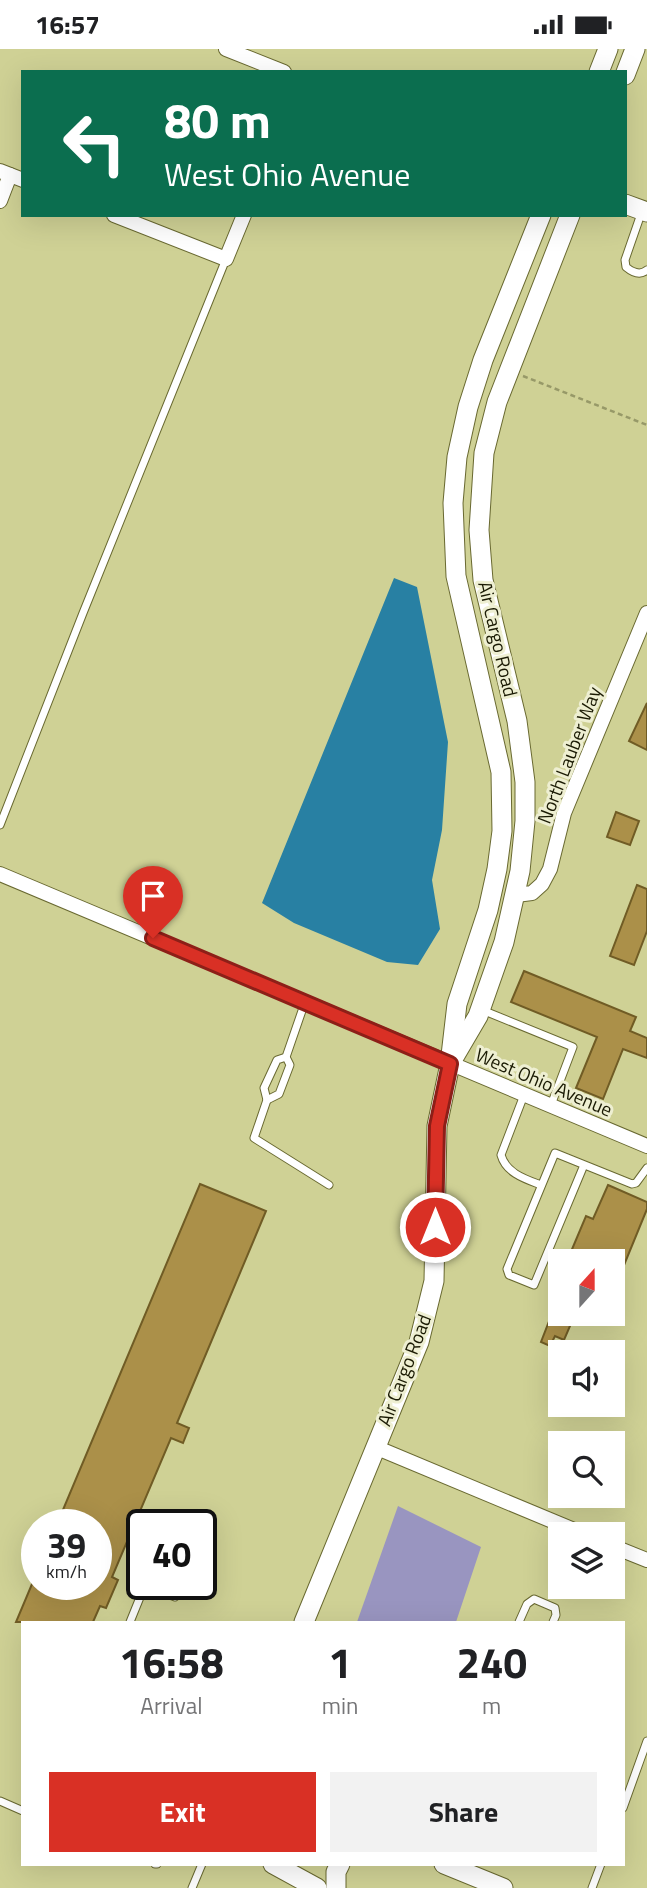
<!DOCTYPE html>
<html lang="en">
<head>
<meta charset="utf-8">
<style>
	body { margin:0; font-family:"Titillium Web",sans-serif; background:#f2f2f2; color:#202124; height:100vh; display:flex; flex-direction:column; font-size:26px; white-space:nowrap }
	* { box-sizing:border-box; margin:0 }
	p { font-size:23px; color:#757577 }
	.icon { flex:none; width:38px; height:38px; fill:none; stroke:currentColor; stroke-width:2; stroke-linecap:round; stroke-linejoin:round }
	.map { position:relative; flex:1; overflow:hidden }
	.panel { position:absolute; left:21px; top:1572px; width:604px; height:245px; display:flex; flex-direction:column; background:#fff; border-radius:0px; box-shadow:0 7px 28px #0002 }
	.panel>* { flex:none }
	.hud { position:absolute; left:21px; top:21px; width:606px; height:147px; border-radius:0px; box-shadow:0 7px 28px #0002; background:#0b6e4f; color:#fff; overflow:hidden }
	.needle { width:46px; rotate:21deg }
	.buttons { position:absolute; left:548px; top:1200px; display:grid; gap:14px }
	.buttons a { display:grid; place-items:center; width:77px; height:77px; border-radius:0px; background:#fff; box-shadow:0 7px 28px #0002; font-size:35px }
	.speed { position:absolute; left:21px; top:1460px; display:flex; gap:14px; font-size:35px; font-weight:700; text-align:center }
	.speed>* { display:grid; place-content:center; width:91px; height:91px; border-radius:50%; background:#fff; box-shadow:0 7px 28px #0002; line-height:1 }
	.speed small { font-size:18px; font-weight:400 }
	.speed .limit { border:4px solid #111; border-radius:10px; background:#fff; color:#111 }
	.pin { position:absolute; display:grid; place-items:center; width:60px; height:60px; color:#fff; margin:-72px -30px; border-radius:50% 50% 50% 0; rotate:-45deg; box-shadow:0 0 7px #0007 }
	.pin .icon { rotate:45deg }
	.me { position:absolute; width:77px; margin:-38px; rotate:0deg; stroke-linejoin:round; filter:drop-shadow(0 0 5px #0008) }
	.turn { display:flex; align-items:center; gap:24px; height:147px; padding:0 28px; font-size:32px }
	.turn .icon { width:91px; height:91px; stroke-width:2.5 }
	.turn b { display:block; font-size:49px; line-height:60px }
	.eta { display:flex; justify-content:space-evenly; align-items:center; height:119px; text-align:center }
	.eta b { font-size:42px; font-weight:700; line-height:49px }
	.primary-button { display:flex; gap:14px; margin-top:auto; padding:14px 28px }
	.primary-button a { flex:1; height:80px; border-radius:0px; background:#d93025; color:#fff; font-size:28px; font-weight:700; line-height:80px; text-align:center }
	.primary-button a+a { background:#f2f2f2; color:#202124 }
	.status { display:flex; justify-content:space-between; align-items:center; height:49px; padding:0 35px; background:#fff; direction:ltr }
	.status svg { height:19px; fill:currentColor }
	.map>svg:first-child { display:block }
</style>
</head>
<body>
<div class="status"><b>16:57</b><svg viewBox="0 0 49 12"><path d="M0 12V9h3v3zM5 12V6h3v6zM10 12V3h3v9zM15 12V0h3v12zM26 1h20v11H26zM47 4h2v5h-2z"/></svg></div>
<div class="map">
<svg width="647" height="1839" viewBox="0 0 647 1839">
	<rect width="100%" height="100%" fill="#cfd195"/>
	<polygon fill="#9995c0" points="398,1457 481,1498 456,1573 357,1573"/>
	<polygon fill="#2880a3" points="394,529 417,538 448,693 442,781 432,831 440,880 418,916 387,913 294,874 262,854"/>
	<g fill="#ab9049" stroke="#705c25" stroke-width="2">
		<polygon points="647,654 647,701 629,692"/>
		<polygon points="616,763 639,772 630,796 607,788"/>
		<polygon points="637,836 647,840 647,882 634,916 610,907"/>
		<polygon points="524,922 636,968 630,982 647,989 647,1009 623,1000 603,1050 576,1039 597,988 511,953"/>
		<polygon points="200,1135 266,1162 177,1374 189,1379 183,1394 171,1389 112,1528 118,1531 106,1559 100,1557 93,1573 16,1573 32,1535 96,1535 96,1475 57,1475"/>
		<polygon points="608,1136 647,1153 647,1160 613,1243 612,1213 575,1213 577,1208 570,1205 586,1167 593,1170"/>
		<polygon points="553,1262 573,1270 564,1291 555,1287 550,1297 541,1293"/>
	</g>
	<g fill="none" stroke-linecap="round" stroke-linejoin="round">
		<g stroke="#696931" stroke-width="9">
			<g id="lane">
				<path d="M 642,162 L 625,211 L 626,218 C 632,223 640,227 647,221"/>
				<polyline points="0,776 83,564 226,210"/>
				<polyline points="305,953 286,1008 277,1011 264,1039 267,1051 254,1089 329,1136"/>
				<polyline points="482,961 573,998 551,1056"/>
				<path d="M 524,1046 L 501,1106 C 506,1124 525,1130 541,1136"/>
				<polyline points="267,1051 279,1045 290,1016 286,1008"/>
				<polyline points="584,1116 534,1236 509,1226 507,1220 555,1104 632,1135 636,1134 647,1119"/>
				<polyline points="130,1573 145,1536 175,1548"/>
				<polyline points="519,1573 527,1555 534,1550 555,1559 556,1566 553,1573"/>
				<polyline points="0,1752 23,1762"/>
				<polyline points="623,1759 647,1692"/>
				<polyline points="155,1815 157,1815"/>
				<polyline points="192,1839 202,1815"/>
				<polyline points="592,1839 601,1815"/>
			</g>
		</g>
		<g stroke="#696931" stroke-width="16">
			<g id="street">
				<polyline points="226,0 284,23"/>
				<polyline points="0,122 23,131"/>
				<polyline points="0,152 10,126"/>
				<polyline points="114,166 226,210 244,166"/>
				<polyline points="0,825 647,1097"/>
				<polyline points="516,846 532,844 542,835 550,820 564,764 647,564"/>
				<polyline points="375,1398 586,1486"/>
				<polyline points="612,1497 647,1511"/>
			</g>
		</g>
		<g stroke="#696931" stroke-width="21">
			<g id="secondary">
				<polyline points="599,23 608,0"/>
				<polyline points="625,26 635,0"/>
				<polyline points="625,155 647,163"/>
				<polyline points="454,1008 478,967 504,893 520,822 525,772 525,733 517,672 483,531 479,481 484,404 497,353 570,166"/>
				<polyline points="304,1573 419,1293 434,1232 437,1077 450,1015 457,955 488,861 497,820 502,782 501,723 456,527 453,454 457,408 468,358 483,311 541,166"/>
				<polyline points="273,1815 317,1839"/>
				<polyline points="444,1815 503,1839"/>
				<polyline points="336,1839 336,1823 340,1815"/>
			</g>
		</g>
		<polyline stroke="#979968" stroke-width="2.5" stroke-dasharray="5 3.5" stroke-linecap="butt" points="523,327 647,376"/>
		<use href="#lane" stroke="#fff" stroke-width="7"/>
		<use href="#street" stroke="#fff" stroke-width="14"/>
		<use href="#secondary" stroke="#fff" stroke-width="19"/>
	</g>
	<g fill="none" stroke-linecap="round" stroke-linejoin="round">
		<g stroke="#8d1f18" stroke-width="18">
			<polyline id="route" points="153,889 450,1015 437,1077 435,1178"/>
		</g>
		<use href="#route" stroke="#d93025" stroke-width="12"/>
	</g>
	<g text-anchor="middle" stroke-width="6" stroke-linejoin="round" paint-order="stroke">
		<g font-size="19" fill="#1a1a03" stroke="#eeefd2">
			<text transform="translate(498 590) rotate(77)" y="7">Air Cargo Road</text>
			<text transform="translate(569 706) rotate(-69)" y="7">North Lauber Way</text>
			<text transform="translate(544 1033) rotate(23)" y="7">West Ohio Avenue</text>
			<text transform="translate(404 1321) rotate(-69)" y="7">Air Cargo Road</text>
		</g>
	</g>
</svg>
<div class="buttons">
<a><svg class="needle" viewBox="-14 -14 28 28"><path d="M0-13l5 13h-10z" fill="#e53935"/><path d="M0 13l5-13h-10z" fill="#757577"/></svg></a>
<a><svg class="icon" aria-label="sound" viewBox="0 0 24 24"><path d="M4 9h4l5-4v14l-5-4H4zM17 9q2 3 0 6"/></svg></a>
<a><svg class="icon" aria-label="search" viewBox="0 0 24 24"><circle cx="10" cy="10" r="6"/><path d="M15 15l6 6"/></svg></a>
<a><svg class="icon" aria-label="layers" viewBox="0 0 24 24"><path d="M12 4l9 5-9 5-9-5zM3 14l9 5 9-5"/></svg></a>
</div>
<div class="speed"><div>39<small>km/h</small></div><div class="limit">40</div></div>
<div class="pin" style="left:153px;top:889px;background:#d93025"><svg class="icon" aria-label="arrive" viewBox="0 0 24 24"><path d="M6 21V4h12l-3 4 3 4H6"/></svg></div>
<svg class="me" style="left:435px;top:1178px" viewBox="-20 -20 40 40"><circle r="17" fill="#d93025" stroke="#fff" stroke-width="3"/><path d="M0-11L8 9 0 5-8 9z" fill="#fff"/></svg>
<div class="hud">
<div class="turn"><svg class="icon" aria-label="left" viewBox="0 0 24 24"><path d="M17 20v-9H6M10 6l-5 5 5 5"/></svg><div><b>80 m</b>West Ohio Avenue</div></div>
</div>
<section class="panel">
<div class="eta">
<div><b>16:58</b><p>Arrival</p></div>
<div><b>1</b><p>min</p></div>
<div><b>240</b><p>m</p></div>
</div>
<div class="primary-button"><a>Exit</a><a>Share</a></div>
</section>
</div>
</body>
</html>
